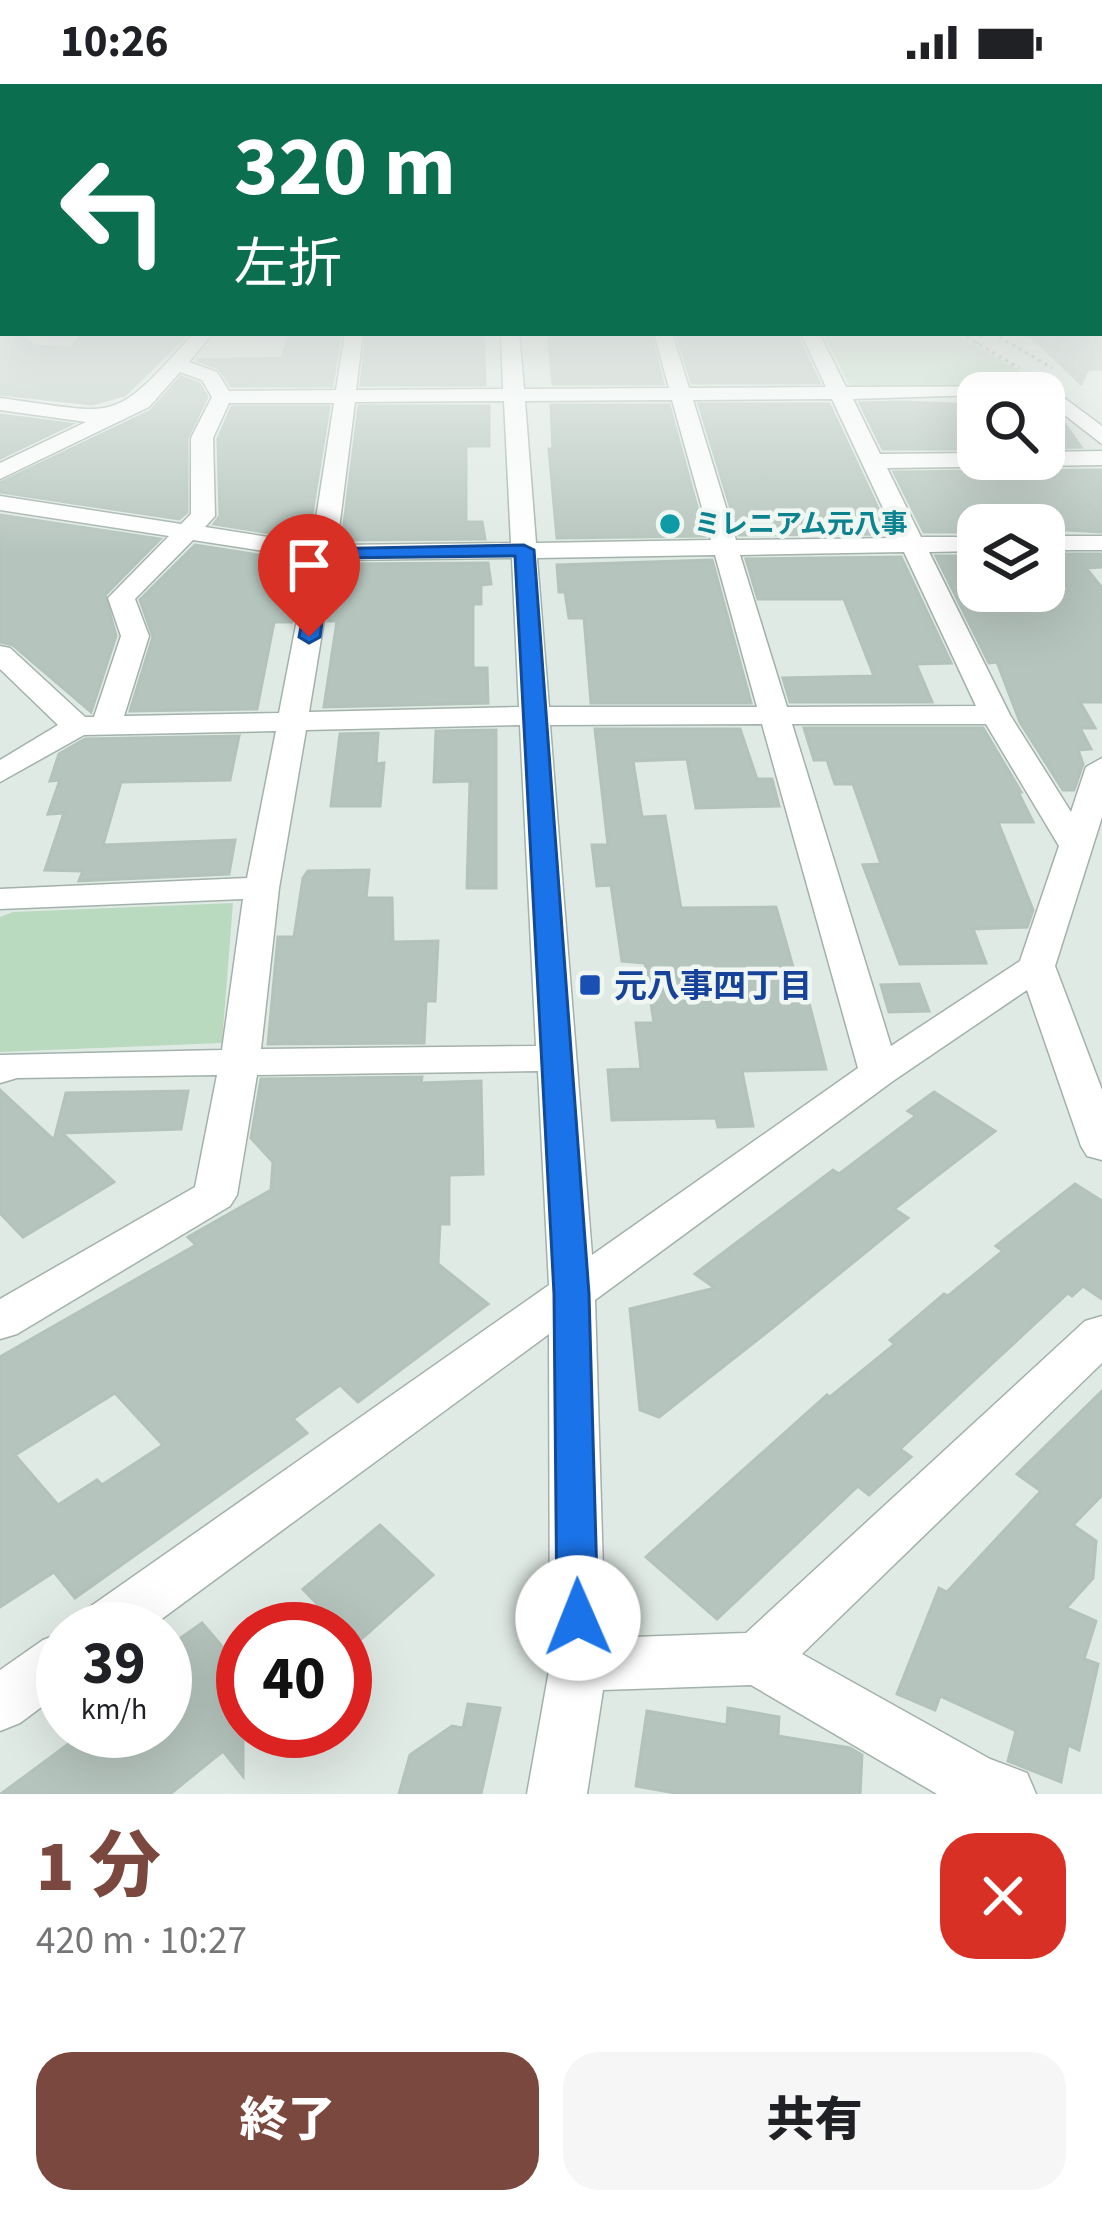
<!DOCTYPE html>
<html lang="ja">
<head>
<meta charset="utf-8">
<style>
	body { margin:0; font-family:"Source Sans 3","Noto Sans JP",sans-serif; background:#f6f6f6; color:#202124; height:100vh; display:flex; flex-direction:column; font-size:45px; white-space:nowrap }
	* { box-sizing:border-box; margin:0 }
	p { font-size:39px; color:#757577 }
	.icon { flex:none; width:66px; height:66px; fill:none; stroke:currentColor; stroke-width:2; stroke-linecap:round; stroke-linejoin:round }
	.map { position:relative; height:1710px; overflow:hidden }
	.sheet { display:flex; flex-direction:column; background:#fff; flex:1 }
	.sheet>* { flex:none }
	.banner { position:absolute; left:0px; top:0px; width:1104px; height:252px; box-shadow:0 12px 48px #0002; background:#0b6e4f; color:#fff; overflow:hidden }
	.fabs { position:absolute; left:957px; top:288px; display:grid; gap:24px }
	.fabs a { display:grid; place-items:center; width:108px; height:108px; border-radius:24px; background:#fff; box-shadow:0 12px 48px #0002; font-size:60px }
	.speed { position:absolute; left:36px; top:1518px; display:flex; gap:24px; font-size:60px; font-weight:700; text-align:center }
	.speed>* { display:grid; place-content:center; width:156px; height:156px; border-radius:50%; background:#fff; box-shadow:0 12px 48px #0002; line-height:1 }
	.speed small { font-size:30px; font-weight:400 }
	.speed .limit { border:18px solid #d22; background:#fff; color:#111 }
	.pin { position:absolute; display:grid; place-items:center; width:102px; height:102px; color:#fff; margin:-123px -51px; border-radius:50% 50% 50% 0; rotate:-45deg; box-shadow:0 0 12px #0007 }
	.pin .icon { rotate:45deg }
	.me { position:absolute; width:132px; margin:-66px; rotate:359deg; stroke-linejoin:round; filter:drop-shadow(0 0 9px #0008) }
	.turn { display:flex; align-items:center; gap:42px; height:252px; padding:0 36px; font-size:54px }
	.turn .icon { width:156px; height:156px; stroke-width:2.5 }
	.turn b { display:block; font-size:84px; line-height:102px }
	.round { display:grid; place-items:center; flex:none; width:126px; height:126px; border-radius:36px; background:#f6f6f6 }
	.headline { display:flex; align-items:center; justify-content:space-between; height:204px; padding:0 36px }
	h1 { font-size:72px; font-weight:800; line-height:90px; color:#7a483f }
	.cta { display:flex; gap:24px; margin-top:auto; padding:24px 36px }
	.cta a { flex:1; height:138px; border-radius:36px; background:#7a483f; color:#fff; font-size:48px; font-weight:800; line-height:138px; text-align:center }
	.cta a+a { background:#f6f6f6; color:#202124 }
	.status { display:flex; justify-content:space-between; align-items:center; height:84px; padding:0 60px; background:#fff; direction:ltr }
	.status svg { height:33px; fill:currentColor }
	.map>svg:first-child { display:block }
</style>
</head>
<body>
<div class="status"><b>10:26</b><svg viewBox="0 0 49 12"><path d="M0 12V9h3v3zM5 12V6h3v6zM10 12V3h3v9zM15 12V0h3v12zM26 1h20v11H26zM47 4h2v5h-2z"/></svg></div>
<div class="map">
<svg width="1102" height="1710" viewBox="0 0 1102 1710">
	<rect width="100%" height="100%" fill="#e0eae4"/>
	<g fill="#badac0">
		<polygon points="823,249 953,249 1015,284 1035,302 851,304"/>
		<polygon points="233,819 222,959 0,968 0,833 13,828"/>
	</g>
	<g fill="#b5c4bd" stroke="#b3c3bb" stroke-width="3" fill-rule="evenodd">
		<polygon points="0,245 21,251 34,262 71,264 82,249 188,249 125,311 92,320 0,310"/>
		<polygon points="340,249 332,302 231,302 219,284 197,276 282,274 290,250"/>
		<polygon points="367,249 483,250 485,301 361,301"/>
		<polygon points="548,249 650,249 663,300 553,300"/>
		<polygon points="677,249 797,252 819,299 692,299"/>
		<polygon points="1028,249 1102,249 1102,285 1088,285 1081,300"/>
		<polygon points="181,293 199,300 207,313 187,354 187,428 179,435 0,408 0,399 151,327"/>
		<polygon points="902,318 978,321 978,365 883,365 860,319"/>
		<polygon points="699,320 829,320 890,450 739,451"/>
		<polygon points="551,321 669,321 705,452 557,454 549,365 553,365"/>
		<polygon points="1044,321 1059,332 1081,363 1044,364"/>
		<polygon points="359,322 489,322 489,362 466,362 466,438 482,438 485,455 342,456"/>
		<polygon points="232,323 329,323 308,455 214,440 220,432 218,355"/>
		<polygon points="0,331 71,340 0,374"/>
		<polygon points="1102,386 1102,448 978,441 978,448 924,448 894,388"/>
		<polygon points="0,431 160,455 105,511 116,552 91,628 13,561 0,558"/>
		<polygon points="195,461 304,478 292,538 274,538 257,625 130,627 153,553 140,516"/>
		<polygon points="1044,470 1102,470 1102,483 1086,484 1102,504 1102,618 1080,618 1095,644 1080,644 1091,665 1078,666 1083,680 1074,706 1063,706 1020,638 997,578 989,579 936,472 978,472 978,507 1069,507"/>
		<polygon points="901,473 951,579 916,580 932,618 790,618 783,594 874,592 844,515 758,515 746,475"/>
		<polygon points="712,476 751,619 591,619 584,534 569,534 565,508 559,508 557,481"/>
		<polygon points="488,479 491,500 481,501 481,520 473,520 473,584 487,584 488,619 324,623 337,537 328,537 338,480"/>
		<polygon points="804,644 983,644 1021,708 1018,708 1033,738 998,738 1033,826 1027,843 973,845 986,879 900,880 863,781 881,780 853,700 835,700 827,676 814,676"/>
		<polygon points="595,645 740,645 757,695 772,695 779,722 696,724 687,675 633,677 642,733 665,732 681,824 776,823 802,915 808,915 826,985 742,987 753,1042 718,1043 716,1034 612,1036 608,986 641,985 636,939 654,939 645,879 622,877 611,801 597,802 592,761 608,761"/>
		<polygon points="496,646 496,804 467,804 470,697 434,698 436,647"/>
		<polygon points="378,649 376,680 384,679 380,722 331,722 340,650"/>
		<polygon points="239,652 230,696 121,698 103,761 235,756 229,790 79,797 83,787 45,786 64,729 48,730 60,696 50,697 59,670 85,655"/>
		<polygon points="369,786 366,814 392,814 393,858 438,857 435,917 426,917 424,959 268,960 278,853 294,853 303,794 308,787"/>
		<polygon points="919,900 929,927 889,928 881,901"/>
		<path d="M 422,993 L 421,999 L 481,997 L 483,1090 L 449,1091 L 449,1140 L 440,1140 L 438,1180 L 488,1220 L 358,1318 L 340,1301 L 293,1335 L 307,1349 L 75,1514 L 54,1488 L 0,1523 L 0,1273 L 196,1161 L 188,1153 L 271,1106 L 273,1078 L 251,1054 L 261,995 ZM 115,1309 L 163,1361 L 102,1401 L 97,1396 L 58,1421 L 15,1371 Z"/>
		<polygon points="0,1006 54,1056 66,1009 188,1007 181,1045 62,1049 114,1098 23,1153 0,1129"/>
		<polygon points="934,1008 995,1047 894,1125 908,1134 771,1245 659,1333 640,1326 630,1225 715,1204 695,1190 833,1086 839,1090 916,1032 908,1027"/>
		<polygon points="1075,1100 1102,1117 1102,1215 1083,1202 1072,1212 1068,1209 900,1365 911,1373 869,1411 858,1402 717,1535 646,1473 827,1311 830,1313 895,1260 890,1256 944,1210 948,1212 1003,1167 996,1162"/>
		<polygon points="1102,1307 1102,1411 1073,1441 1096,1457 1093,1494 1066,1524 1096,1537 1084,1575 1098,1580 1079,1666 1068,1661 1061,1698 1008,1677 1016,1647 940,1612 935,1626 897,1610 939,1504 947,1508 1041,1407 1017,1390"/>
		<polygon points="380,1441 433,1491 360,1556 354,1549 350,1554 303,1505"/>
		<polygon points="202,1539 243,1587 243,1692 223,1667 170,1710 1,1710 86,1647 165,1647 165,1565"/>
		<polygon points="468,1620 500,1624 481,1710 399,1710 410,1671 452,1642 463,1644"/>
		<polygon points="728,1624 779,1633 778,1652 850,1664 862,1671 860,1710 681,1710 636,1702 647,1627 727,1641"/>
	</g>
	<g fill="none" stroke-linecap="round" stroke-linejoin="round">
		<g stroke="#a3b1ab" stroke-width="3">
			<g id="minor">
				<path d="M 194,249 L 213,249 L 189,278 L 217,288 L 229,307 L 336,306 L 345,249 L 363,249 L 356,306 L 503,305 L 501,249 L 519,249 L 524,305 L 669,304 L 654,249 L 672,249 L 689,304 L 826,303 L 801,249 L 819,249 L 846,303 L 1048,302 L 1102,342 L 1102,360 L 1044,315 L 1044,309 L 853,315 L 880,370 L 978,369 L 978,375 L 1044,375 L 1044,368 L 1102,367 L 1102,381 L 887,384 L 921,453 L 978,453 L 978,467 L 929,468 L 1010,631 L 1071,728 L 1086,683 L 1102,674 L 1102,733 L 1055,882 L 1102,1006 L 1102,1076 L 1087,1072 L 1081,1062 L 1027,906 L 893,997 L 595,1216 L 605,1554 L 746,1549 L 1085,1237 L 1102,1232 L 1102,1279 L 802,1570 L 990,1675 L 1027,1689 L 1036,1710 L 937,1710 L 751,1601 L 603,1606 L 587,1710 L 527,1710 L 550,1581 L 549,1250 L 148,1545 L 76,1545 L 84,1527 L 549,1201 L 538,987 L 257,991 L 237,1111 L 230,1122 L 17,1250 L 0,1255 L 0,1215 L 195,1103 L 217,991 L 17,994 L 0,999 L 0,971 L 222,966 L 243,815 L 0,825 L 0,805 L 247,794 L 276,647 L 84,651 L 0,698 L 0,676 L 58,641 L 0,585 L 0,562 L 10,564 L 85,633 L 94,633 L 121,552 L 108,514 L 169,452 L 0,426 L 0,412 L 181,440 L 191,430 L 191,354 L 212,313 L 202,296 L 180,288 L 149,323 L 0,395 L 0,379 L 86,338 L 0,326 L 0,314 C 121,330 110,342 194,249 ZM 832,315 L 897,454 L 736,456 L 693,316 ZM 672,316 L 711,456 L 536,459 L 525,317 ZM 504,317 L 511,459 L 337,461 L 355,318 ZM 229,319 L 334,319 L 312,460 L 205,443 L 215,432 L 213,354 ZM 193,456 L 309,474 L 279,629 L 124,632 L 149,552 L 135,515 ZM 904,468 L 976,622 L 787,623 L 740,471 ZM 715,471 L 757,623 L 549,623 L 537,474 ZM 512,474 L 519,623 L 309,628 L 334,476 ZM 762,640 L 858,984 L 592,1171 L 550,641 ZM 792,640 L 986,640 L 1059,762 L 1020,877 L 891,962 ZM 520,641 L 536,962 L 261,965 L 279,804 L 306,646 Z"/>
				<rect x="1044" y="452" width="58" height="14"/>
				<polygon points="63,1548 63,1607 20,1639 0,1647 0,1586 43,1556"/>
			</g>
		</g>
		<g stroke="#82ab9b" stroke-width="3" stroke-dasharray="3 4.5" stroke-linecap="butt">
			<polyline points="960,249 1019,284"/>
			<polyline points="993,249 1052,284"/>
			<polyline points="977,260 983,249"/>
		</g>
		<use href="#minor" fill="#fff" fill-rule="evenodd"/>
	</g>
	<linearGradient id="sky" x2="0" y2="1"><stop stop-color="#83bbdd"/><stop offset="0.49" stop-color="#f1f6f3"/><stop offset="1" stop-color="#f1f6f3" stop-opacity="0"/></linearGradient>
	<rect width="1102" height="472" fill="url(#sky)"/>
	<polygon fill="#1a73e8" stroke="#114b97" stroke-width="3" points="524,461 534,466 589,1210 598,1534 592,1548 578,1553 563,1548 557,1534 554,1210 515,472 331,474 320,553 309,559 299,553 316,465"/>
	<circle fill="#0f9aa8" stroke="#f0f7f3" stroke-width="4.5" cx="670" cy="440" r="12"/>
	<rect fill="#1a4fb4" stroke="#f0f7f3" stroke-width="4.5" x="578" y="889" width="24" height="24" rx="6"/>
	<g text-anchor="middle" stroke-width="9" stroke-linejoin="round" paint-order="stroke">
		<g font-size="27" font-weight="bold" fill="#0d838f" stroke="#f0f7f3" text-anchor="start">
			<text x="694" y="449">ミレニアム元八事</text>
		</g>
		<g font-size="33" font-weight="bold" fill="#164399" stroke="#f0f7f3" text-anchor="start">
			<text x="614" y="913">元八事四丁目</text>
		</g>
	</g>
</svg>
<div class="fabs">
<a><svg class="icon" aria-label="search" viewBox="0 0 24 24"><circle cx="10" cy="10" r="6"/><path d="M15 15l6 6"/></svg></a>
<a><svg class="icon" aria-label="layers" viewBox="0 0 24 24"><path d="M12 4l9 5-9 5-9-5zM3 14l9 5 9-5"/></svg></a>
</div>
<div class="speed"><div>39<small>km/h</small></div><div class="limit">40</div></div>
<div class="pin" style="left:309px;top:553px;background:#d93025"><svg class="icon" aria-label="arrive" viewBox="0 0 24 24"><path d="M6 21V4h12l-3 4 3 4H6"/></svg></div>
<svg class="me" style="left:578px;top:1534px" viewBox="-20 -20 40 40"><circle r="19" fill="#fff"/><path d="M0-13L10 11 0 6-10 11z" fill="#1a73e8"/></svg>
<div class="banner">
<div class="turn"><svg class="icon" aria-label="left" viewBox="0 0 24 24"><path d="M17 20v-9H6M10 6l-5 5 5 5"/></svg><div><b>320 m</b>左折</div></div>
</div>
</div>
<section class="sheet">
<div class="headline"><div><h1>1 分</h1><p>420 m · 10:27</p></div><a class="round" style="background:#d93025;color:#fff"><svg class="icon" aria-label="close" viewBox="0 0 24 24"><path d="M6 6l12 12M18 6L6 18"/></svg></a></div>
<div class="cta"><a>終了</a><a>共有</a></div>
</section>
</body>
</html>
